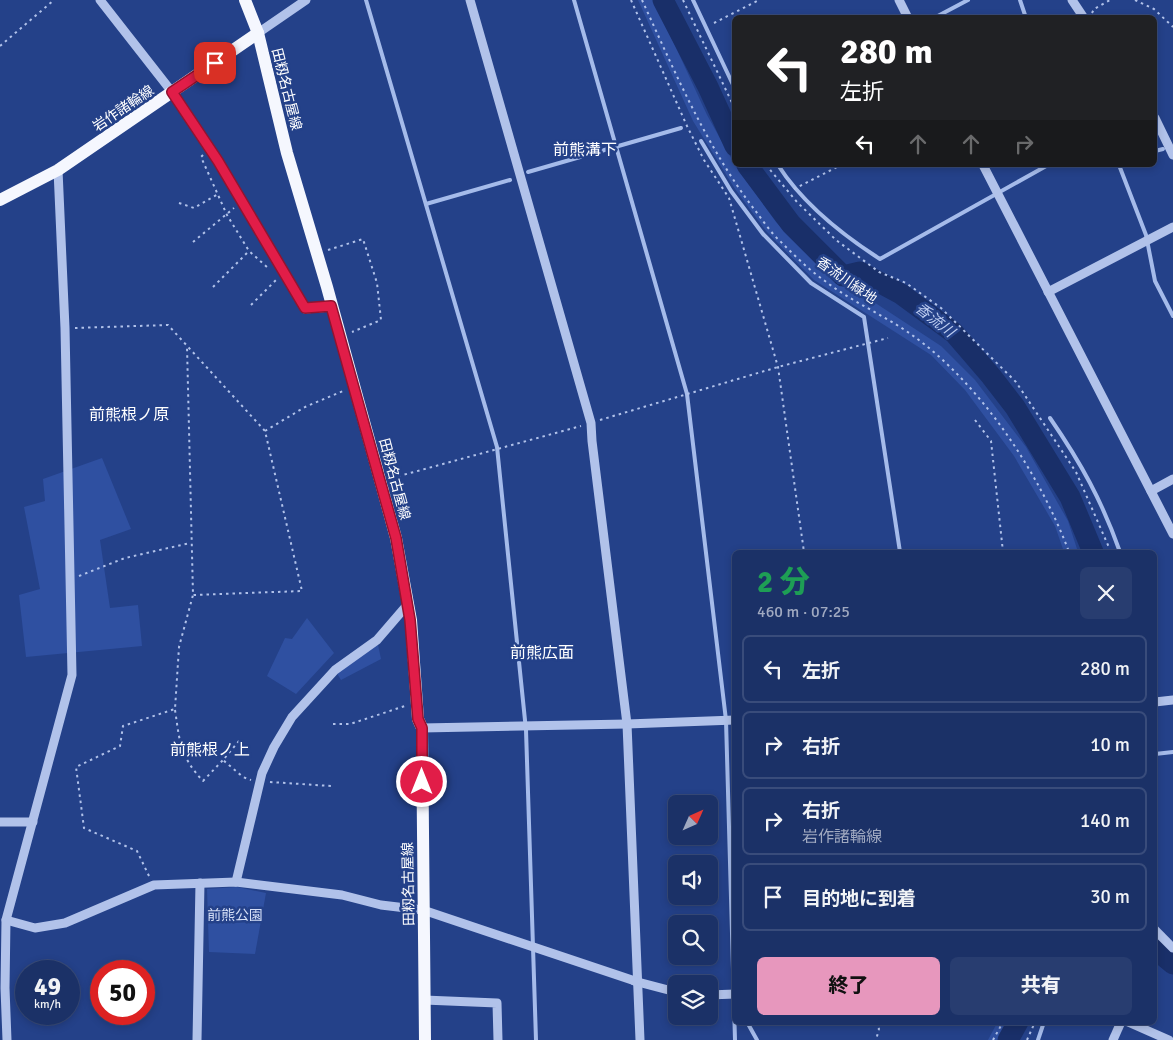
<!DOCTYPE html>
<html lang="ja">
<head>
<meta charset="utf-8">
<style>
	body { margin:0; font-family:Signika,"Noto Sans JP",sans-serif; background:#283d70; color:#f1f3f6; height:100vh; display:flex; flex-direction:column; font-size:19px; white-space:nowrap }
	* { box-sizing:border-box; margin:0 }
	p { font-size:16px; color:#a0a9c0 }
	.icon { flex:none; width:28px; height:28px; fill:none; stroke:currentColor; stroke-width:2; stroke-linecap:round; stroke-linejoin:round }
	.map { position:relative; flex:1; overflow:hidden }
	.details { position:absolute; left:732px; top:550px; width:425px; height:475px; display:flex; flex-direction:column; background:#1b3167; border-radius:8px; box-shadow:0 2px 8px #0003,0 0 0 1px #394c7b }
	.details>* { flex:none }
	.hud { position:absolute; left:732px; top:15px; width:425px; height:152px; border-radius:8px; box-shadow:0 2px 8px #0003,0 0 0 1px #394c7b; background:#202124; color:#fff; overflow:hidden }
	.needle { width:32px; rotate:45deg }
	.buttons { position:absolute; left:668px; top:795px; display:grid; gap:10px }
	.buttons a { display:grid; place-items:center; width:50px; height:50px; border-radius:8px; background:#1b3167; box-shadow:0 2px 8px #0003,0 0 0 1px #394c7b; font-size:25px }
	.speed { position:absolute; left:15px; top:960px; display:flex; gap:10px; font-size:25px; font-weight:700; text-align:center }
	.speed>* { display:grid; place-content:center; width:65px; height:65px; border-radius:50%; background:#1b3167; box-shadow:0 2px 8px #0003,0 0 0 1px #394c7b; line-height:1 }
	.speed small { font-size:12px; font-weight:400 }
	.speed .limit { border:8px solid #d22; background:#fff; color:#111 }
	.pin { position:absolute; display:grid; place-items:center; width:42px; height:42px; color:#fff; margin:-21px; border-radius:10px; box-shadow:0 2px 8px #0006 }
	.me { position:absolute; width:55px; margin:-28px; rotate:0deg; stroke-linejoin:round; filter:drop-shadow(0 0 4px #0008) }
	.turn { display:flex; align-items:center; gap:18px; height:105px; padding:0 25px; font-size:22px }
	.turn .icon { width:65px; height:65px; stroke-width:2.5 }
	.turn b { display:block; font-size:35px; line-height:42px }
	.lanes { display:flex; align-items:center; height:48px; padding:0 25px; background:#0003; justify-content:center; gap:25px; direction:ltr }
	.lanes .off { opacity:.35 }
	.round { display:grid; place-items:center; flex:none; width:52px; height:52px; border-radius:8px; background:#283d70 }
	.summary { display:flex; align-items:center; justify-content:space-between; height:85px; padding:0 25px }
	h1 { font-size:30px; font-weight:800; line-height:38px; color:#1e9e55 }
	.button { display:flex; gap:10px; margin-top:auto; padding:10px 25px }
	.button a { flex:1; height:58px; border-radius:8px; background:#e797bd; color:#111; font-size:20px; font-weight:800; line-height:58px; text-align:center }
	.button a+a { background:#283d70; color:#f1f3f6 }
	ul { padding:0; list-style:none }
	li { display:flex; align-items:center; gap:15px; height:68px; margin:0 10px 8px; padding:0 15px; border:2px solid #394c7b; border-radius:8px }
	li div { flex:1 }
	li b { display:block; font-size:19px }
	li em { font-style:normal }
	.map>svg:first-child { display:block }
</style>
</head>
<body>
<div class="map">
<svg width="1173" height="1040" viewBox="0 0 1173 1040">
	<rect width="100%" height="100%" fill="#244189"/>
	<g fill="#2f50a1">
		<polygon points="638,0 654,0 707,115 735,165 776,222 825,270 941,346 975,380 1026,447 1068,521 1078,552 1064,552 1055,526 1014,456 965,390 931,355 814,280 766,231 735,189 693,121"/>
		<polygon points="102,458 131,529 100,540 110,608 138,605 142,646 26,657 19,595 40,589 24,507 45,501 43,479"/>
		<polygon points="307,618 334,653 296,694 267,676 285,638 292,639"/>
		<polygon points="377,640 381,659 341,680 335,670"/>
		<polygon points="237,887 266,893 255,954 209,952 207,889"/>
		<polygon points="997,1023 1010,1023 1001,1040 988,1040"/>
	</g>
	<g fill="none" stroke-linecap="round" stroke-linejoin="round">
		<g stroke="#a5bbea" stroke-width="4">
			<polyline points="366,0 497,447 526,730 536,1040"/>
			<polyline points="574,0 687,394 726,720 735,1040"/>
			<polyline points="693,0 735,89"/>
			<polyline points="1020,0 1026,18"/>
			<polyline points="934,18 968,0"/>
			<polyline points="701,141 731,191 763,234 811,283 864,317 900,552"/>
			<polyline points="1155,151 1163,149"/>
			<path d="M 778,165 C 803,204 841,234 880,259 L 1048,165"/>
			<polyline points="1119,165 1146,235 1155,281 1173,316"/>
			<polyline points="528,172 681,128"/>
			<polyline points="426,204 510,180"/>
			<path d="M 1050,418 C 1081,463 1102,501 1120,552"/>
			<polyline points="1155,754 1173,752"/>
			<polyline points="747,1022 757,1040"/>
			<polyline points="1038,1040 1044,1022"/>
		</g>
		<g stroke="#192f69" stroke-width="21">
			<polyline points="663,0 708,87 735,146"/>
			<polyline points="747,165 791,224 843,276 860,272 901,294 954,333 991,376 1015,407 1070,497 1093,552"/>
			<polyline points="1155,949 1173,964"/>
			<polyline points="1008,1040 1018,1022"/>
		</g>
		<g stroke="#b1c2ea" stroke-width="2" stroke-dasharray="2.5 4" stroke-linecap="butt">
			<polyline points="631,0 687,126 704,160 729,198 778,367 804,552"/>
			<path d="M 642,0 C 675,72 706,146 754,209 C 762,219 770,232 780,241 C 794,255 809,270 825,281 C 852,302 884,315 912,335 C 981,384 1040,474 1069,552"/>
			<polyline points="683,0 735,109"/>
			<polyline points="1135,0 1154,9 1173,27"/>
			<polyline points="1092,13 1094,9 1110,0"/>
			<polyline points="714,23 759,0"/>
			<polyline points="0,46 54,0"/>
			<polyline points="203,155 201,157 227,215 249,251 267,267"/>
			<polyline points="766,165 797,202 836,240 879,272 906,283 941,308 1016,382 1076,472 1111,552"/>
			<polyline points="794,189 841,165"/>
			<polyline points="179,203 194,208 218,194"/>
			<polyline points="193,242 234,208"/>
			<polyline points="328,250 363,239 377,283 381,320 352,332"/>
			<polyline points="213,287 249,251"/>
			<polyline points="251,305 276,280"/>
			<polyline points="75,328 168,325 265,431 302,591 193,595"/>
			<polyline points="600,420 778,367 888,338"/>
			<polyline points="975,420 991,441 1003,552"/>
			<polyline points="265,431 305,407 343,391"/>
			<polyline points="392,478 581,426"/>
			<polyline points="79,576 125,558 190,543"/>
			<path d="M 175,710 C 180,742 179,755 203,781 L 223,760"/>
			<polyline points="333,724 350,724 405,706"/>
			<polyline points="239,741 223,760 243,777 251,780"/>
			<polyline points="270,782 331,786"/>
			<polyline points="149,876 137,851 84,828 76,767 120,746 123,726 175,709 179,647 193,595 187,346"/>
			<polyline points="876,1022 879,1029 876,1040"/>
			<polyline points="993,1040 1003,1022"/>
			<polyline points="1027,1040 1035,1022"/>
		</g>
		<g stroke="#b1c2ea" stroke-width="9">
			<polyline points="100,0 172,92 209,147 305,309 331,307"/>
			<polyline points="470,0 591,423 592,441 627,724 640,1040"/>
			<polyline points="899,0 908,18"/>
			<polyline points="1072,0 1084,18"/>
			<polyline points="258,33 306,0"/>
			<polyline points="1155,118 1173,155"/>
			<polyline points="983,165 1173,534"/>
			<polyline points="1048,292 1173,227"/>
			<polyline points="1151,491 1173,479"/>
			<polyline points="1155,702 1173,700"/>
			<polyline points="422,728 627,724 735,720"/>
			<polyline points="0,822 33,822"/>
			<polyline points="236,882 262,773 274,747 292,717 335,670 377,640 408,604"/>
			<polyline points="6,920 35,928 65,923 154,885 236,882 342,895 381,905 423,910 638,982"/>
			<polyline points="1155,930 1173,948"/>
			<polyline points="634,981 676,992"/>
			<polyline points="709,995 735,994"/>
			<polyline points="424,1000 497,1003 498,1040"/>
			<polyline points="1128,1022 1169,1040"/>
			<polyline points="7,1040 5,988 6,920 72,675 65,328 58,170"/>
			<polyline points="197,1040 200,883"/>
			<polyline points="1113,1040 1121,1022"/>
		</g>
		<g stroke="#f5f7fe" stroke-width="12">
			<polyline points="245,0 258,33 287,153 327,287 396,538 411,620 418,719 422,728 425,1040"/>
			<polyline points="0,200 58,170 258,33"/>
		</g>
	</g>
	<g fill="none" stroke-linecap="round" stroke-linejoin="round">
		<g stroke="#92132f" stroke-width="12">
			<polyline id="route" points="215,63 172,92 218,161 305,308 331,306 396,538 410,620 418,719 422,728 422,782"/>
		</g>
		<use href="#route" stroke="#e11d48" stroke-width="9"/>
	</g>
	<g text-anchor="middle" stroke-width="5" stroke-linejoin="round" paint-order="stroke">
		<g font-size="14" fill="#fff" stroke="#244189">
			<text transform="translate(287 89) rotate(76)" y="5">田籾名古屋線</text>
			<text transform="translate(123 108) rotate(-34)" y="5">岩作諸輪線</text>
			<text transform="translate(847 280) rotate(35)" y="5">香流川緑地</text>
			<text transform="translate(395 479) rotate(75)" y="5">田籾名古屋線</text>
			<text transform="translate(408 884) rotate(-91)" y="5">田籾名古屋線</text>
		</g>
		<g font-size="14" fill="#d5dff7" stroke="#244189">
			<text x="235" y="920">前熊公園</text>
		</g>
		<g font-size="15" font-style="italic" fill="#bdcdf1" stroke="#244189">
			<text transform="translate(935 320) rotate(38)" y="5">香流川</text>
		</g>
		<g font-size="16" fill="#fff" stroke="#244189">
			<text x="585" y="155">前熊溝下</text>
			<text x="129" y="420">前熊根ノ原</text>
			<text x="542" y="658">前熊広面</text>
			<text x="210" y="755">前熊根ノ上</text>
		</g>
	</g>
</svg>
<div class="buttons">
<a><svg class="needle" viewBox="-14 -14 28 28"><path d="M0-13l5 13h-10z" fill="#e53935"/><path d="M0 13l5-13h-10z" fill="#a0a9c0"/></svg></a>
<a><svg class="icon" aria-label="sound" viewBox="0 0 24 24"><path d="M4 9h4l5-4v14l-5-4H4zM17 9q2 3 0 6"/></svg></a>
<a><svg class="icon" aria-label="search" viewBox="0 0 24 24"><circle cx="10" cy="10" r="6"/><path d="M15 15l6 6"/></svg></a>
<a><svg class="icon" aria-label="layers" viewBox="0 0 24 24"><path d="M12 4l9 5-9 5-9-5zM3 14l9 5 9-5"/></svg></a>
</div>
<div class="speed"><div>49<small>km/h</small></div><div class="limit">50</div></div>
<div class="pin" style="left:215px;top:63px;background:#d93025"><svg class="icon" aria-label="arrive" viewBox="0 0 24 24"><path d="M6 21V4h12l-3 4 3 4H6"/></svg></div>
<svg class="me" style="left:422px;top:782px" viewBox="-20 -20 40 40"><circle r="17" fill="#e11d48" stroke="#fff" stroke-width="3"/><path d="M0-11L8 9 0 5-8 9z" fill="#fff"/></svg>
<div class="hud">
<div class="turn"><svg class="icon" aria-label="left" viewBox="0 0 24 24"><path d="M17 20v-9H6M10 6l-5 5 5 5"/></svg><div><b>280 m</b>左折</div></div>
<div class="lanes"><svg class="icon" aria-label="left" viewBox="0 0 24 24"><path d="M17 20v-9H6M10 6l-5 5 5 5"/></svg><svg class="icon off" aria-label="ahead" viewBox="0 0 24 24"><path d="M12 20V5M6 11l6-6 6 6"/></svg><svg class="icon off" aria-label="ahead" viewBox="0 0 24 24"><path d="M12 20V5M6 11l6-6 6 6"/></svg><svg class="icon off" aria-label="right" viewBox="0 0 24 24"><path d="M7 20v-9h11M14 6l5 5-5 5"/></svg></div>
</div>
<section class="details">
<div class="summary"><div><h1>2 分</h1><p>460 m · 07:25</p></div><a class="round"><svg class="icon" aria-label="close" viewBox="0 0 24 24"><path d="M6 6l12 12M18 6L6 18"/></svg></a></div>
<ul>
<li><svg class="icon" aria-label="left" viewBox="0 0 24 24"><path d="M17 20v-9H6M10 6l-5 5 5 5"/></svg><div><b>左折</b></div><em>280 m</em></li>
<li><svg class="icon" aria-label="right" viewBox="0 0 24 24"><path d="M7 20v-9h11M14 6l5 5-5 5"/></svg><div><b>右折</b></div><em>10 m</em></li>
<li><svg class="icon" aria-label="right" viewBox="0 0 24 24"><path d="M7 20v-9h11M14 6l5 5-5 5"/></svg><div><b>右折</b><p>岩作諸輪線</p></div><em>140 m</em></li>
<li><svg class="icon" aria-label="arrive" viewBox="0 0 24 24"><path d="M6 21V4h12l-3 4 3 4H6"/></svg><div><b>目的地に到着</b></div><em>30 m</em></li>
</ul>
<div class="button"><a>終了</a><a>共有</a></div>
</section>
</div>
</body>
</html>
